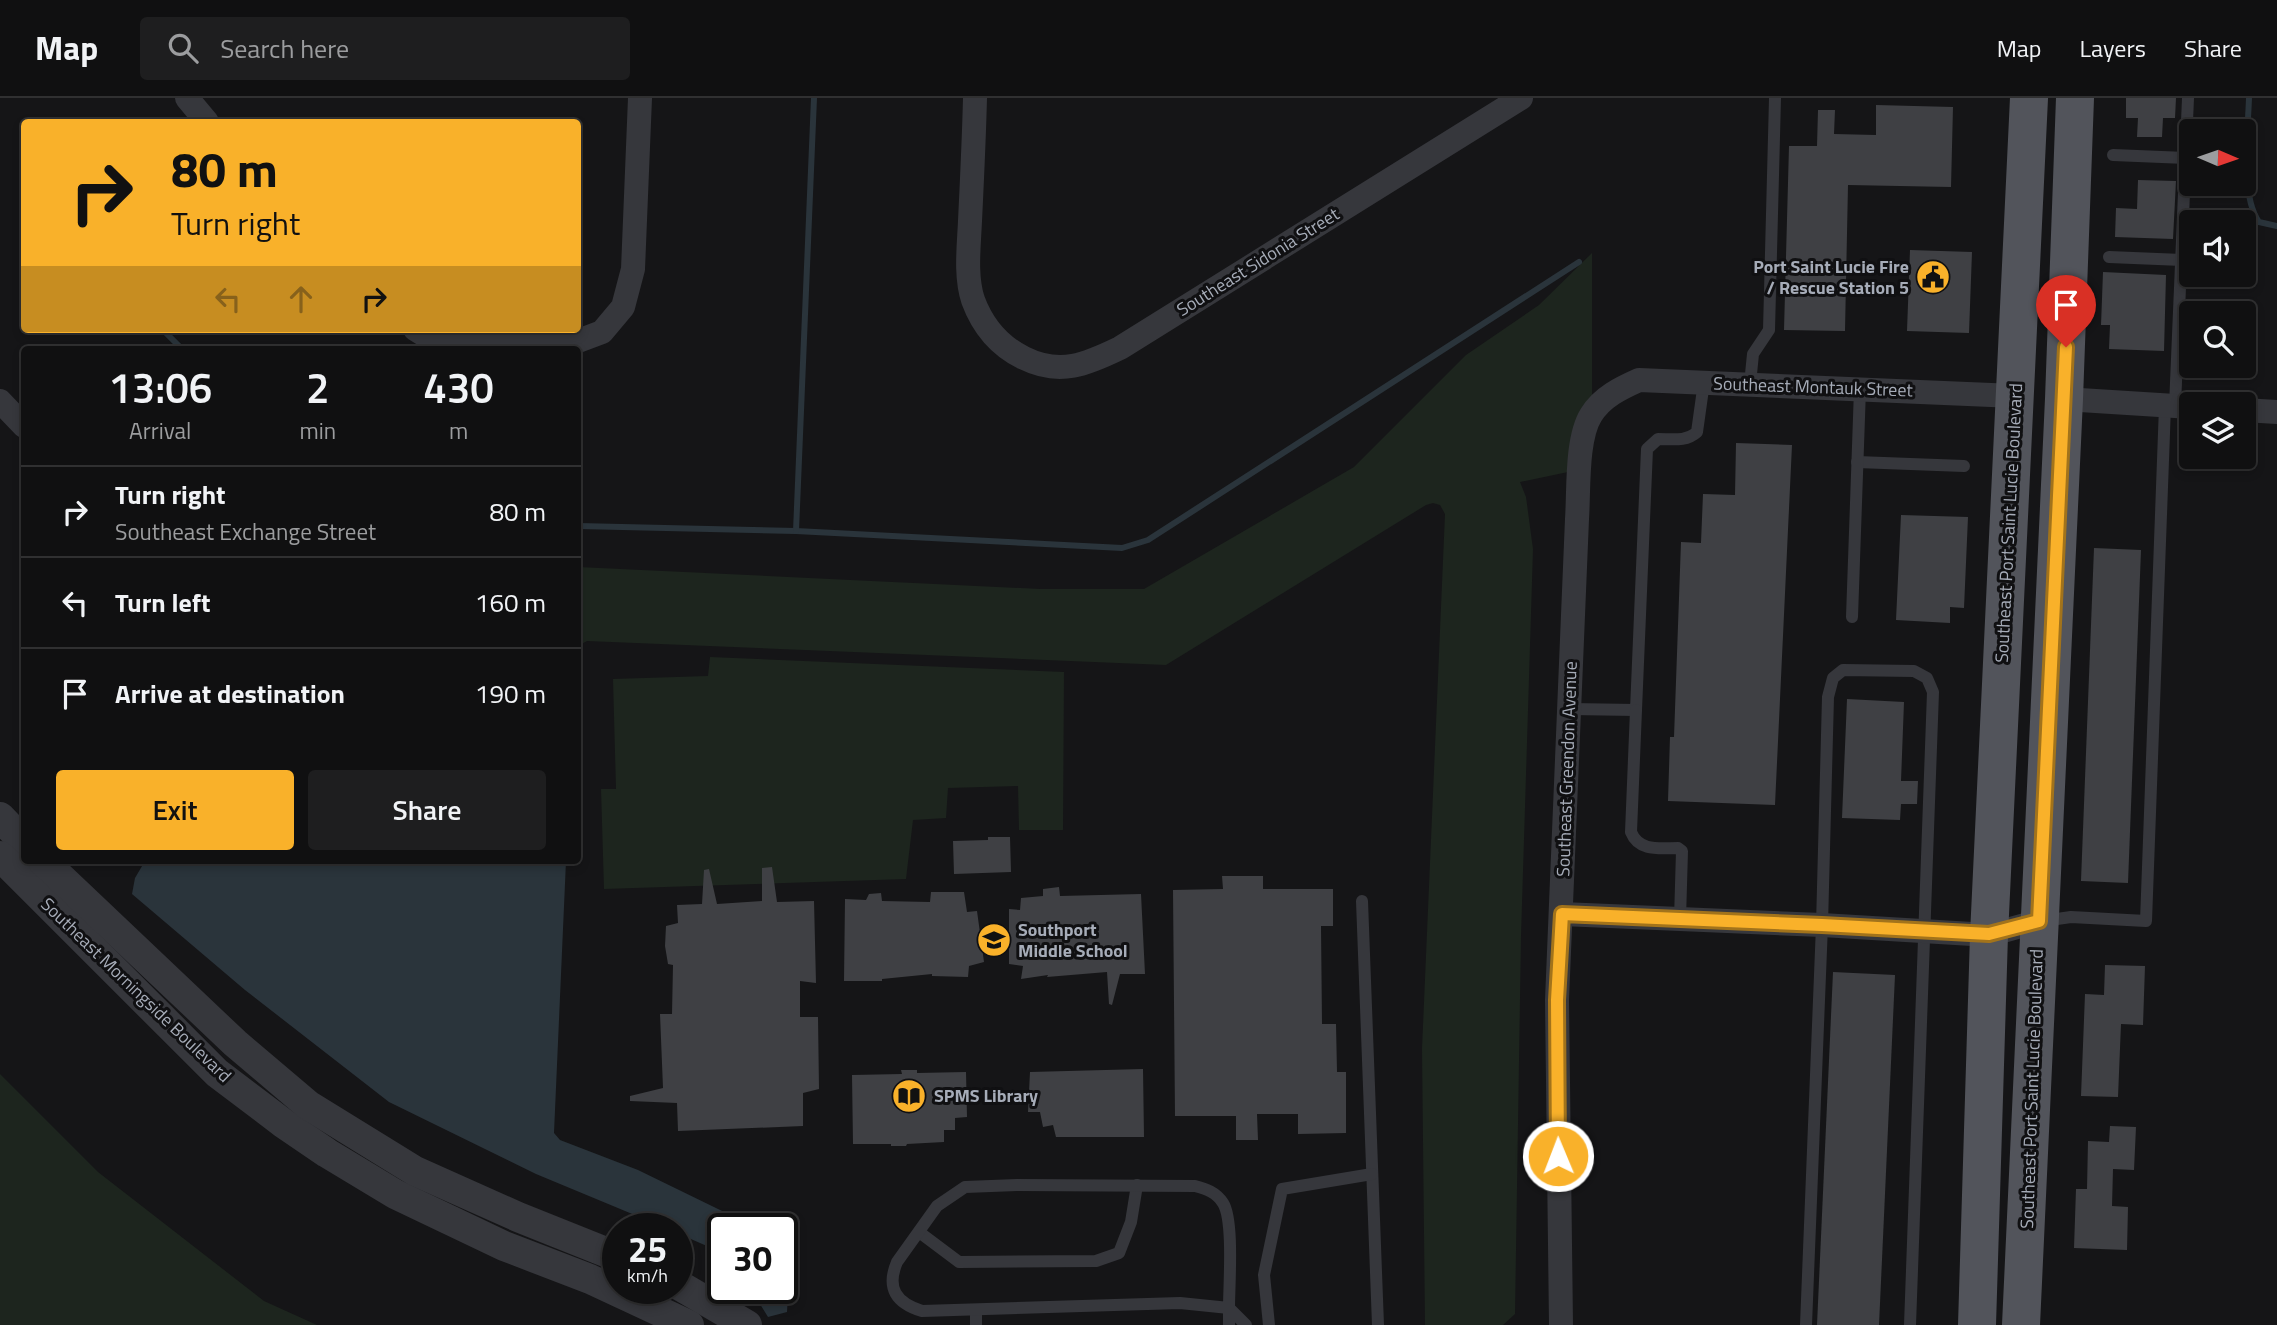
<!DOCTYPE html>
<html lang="en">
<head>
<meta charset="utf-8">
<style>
	body { margin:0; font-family:"Titillium Web",sans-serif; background:#1e1e1f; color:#f1f3f6; height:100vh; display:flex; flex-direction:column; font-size:26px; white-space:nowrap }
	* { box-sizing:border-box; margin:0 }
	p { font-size:23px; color:#9c9d9f }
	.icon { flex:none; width:38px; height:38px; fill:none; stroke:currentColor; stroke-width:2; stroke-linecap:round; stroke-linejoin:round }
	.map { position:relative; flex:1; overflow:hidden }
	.drawer { position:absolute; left:21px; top:248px; width:560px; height:518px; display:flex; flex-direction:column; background:#101011; border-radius:7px; box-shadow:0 4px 10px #0003,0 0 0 2px #303031 }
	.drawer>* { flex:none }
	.hud { position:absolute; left:21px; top:21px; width:560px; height:214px; border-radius:7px; box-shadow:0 4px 10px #0003,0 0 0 2px #303031; background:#f9b12a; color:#111; overflow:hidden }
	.needle { width:46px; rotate:92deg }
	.buttons { position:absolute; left:2179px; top:21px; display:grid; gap:14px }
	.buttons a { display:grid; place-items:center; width:77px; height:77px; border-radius:7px; background:#101011; box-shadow:0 4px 10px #0003,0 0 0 2px #303031; font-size:35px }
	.speed { position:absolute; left:602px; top:1115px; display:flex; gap:14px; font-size:35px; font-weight:700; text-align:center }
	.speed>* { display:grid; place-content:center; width:91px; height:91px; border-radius:50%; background:#101011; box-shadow:0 4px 10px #0003,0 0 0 2px #303031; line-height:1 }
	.speed small { font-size:18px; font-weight:400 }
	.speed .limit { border:4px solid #111; border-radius:10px; background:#fff; color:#111 }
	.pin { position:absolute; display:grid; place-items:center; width:60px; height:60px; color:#fff; margin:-72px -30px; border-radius:50% 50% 50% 0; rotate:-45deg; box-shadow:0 0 7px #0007 }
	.pin .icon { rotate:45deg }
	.me { position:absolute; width:77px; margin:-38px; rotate:359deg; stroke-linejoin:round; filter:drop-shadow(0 0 5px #0008) }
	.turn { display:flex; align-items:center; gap:24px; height:147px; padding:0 35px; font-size:32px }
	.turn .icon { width:91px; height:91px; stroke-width:2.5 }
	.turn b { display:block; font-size:49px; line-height:60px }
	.lanes { display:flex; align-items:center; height:66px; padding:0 35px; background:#0003; justify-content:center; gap:35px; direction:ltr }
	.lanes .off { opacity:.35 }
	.eta { display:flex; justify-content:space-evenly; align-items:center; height:119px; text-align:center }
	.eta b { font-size:42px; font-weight:600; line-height:49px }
	.primary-button { display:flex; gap:14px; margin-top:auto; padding:14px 35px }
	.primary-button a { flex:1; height:80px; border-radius:7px; background:#f9b12a; color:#111; font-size:28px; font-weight:600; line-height:80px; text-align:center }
	.primary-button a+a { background:#1e1e1f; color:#f1f3f6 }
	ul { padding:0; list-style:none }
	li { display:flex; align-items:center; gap:21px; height:91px; padding:0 35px; border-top:2px solid #303031 }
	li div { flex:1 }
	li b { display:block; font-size:26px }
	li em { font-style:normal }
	header { display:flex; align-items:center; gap:42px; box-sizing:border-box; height:98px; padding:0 35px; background:#101011; border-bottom:2px solid #303031 }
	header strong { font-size:33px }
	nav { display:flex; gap:38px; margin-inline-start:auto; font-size:24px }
	.search { width:490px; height:63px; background:#1e1e1f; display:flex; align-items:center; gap:18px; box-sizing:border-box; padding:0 24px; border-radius:7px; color:#9c9d9f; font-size:26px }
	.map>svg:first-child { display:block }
</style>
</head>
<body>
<header>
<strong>Map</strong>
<div class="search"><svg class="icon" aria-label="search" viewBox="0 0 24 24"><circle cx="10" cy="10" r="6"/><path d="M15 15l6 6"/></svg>Search here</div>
<nav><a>Map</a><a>Layers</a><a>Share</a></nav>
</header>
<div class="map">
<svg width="2277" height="1227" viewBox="0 0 2277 1227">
	<rect width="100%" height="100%" fill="#151517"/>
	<g fill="#1d251e">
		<polygon points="1592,155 1592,300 1568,374 1520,384 1526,399 1533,451 1521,838 1515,1216 1503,1227 1425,1227 1422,951 1445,416 1440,407 1433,405 1426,407 1166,567 587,543 578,548 578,469 1040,491 1144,491 1354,369 1466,257 1539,207"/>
		<polygon points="710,559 1064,574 1063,732 1019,732 1018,688 948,690 946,720 913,722 906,781 604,791 601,691 616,691 613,581 708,578"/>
		<polygon points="0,976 98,1074 264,1203 317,1227 0,1227"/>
	</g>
	<g fill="#2a343b">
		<polygon points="145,763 566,763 554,1035 560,1042 638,1072 757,1130 723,1130 723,1155 677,1135 677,1130 666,1130 536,1076 389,1004 245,892 132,796 135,780"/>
		<polygon points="782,1145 790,1163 787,1214 768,1219 755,1198 755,1190 782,1190"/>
	</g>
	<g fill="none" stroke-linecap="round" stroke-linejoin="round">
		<g stroke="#2a343b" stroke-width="6">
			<path d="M 2249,0 C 2248,33 2240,98 2259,124 L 2277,128"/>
			<polyline points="162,231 183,252"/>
			<polyline points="578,428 796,433 1122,450 1148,442 1579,164"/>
			<polyline points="796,433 814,0"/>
		</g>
	</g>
	<g fill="#3f4044">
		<polygon points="2126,0 2176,0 2175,20 2163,20 2162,39 2137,39 2138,20 2126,20"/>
		<polygon points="1876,7 1953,9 1951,89 1848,87 1845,233 1784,232 1789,48 1817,48 1818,12 1835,12 1834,36 1876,37"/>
		<polygon points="2138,82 2176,83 2173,141 2115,139 2116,110 2137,111"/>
		<polygon points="1910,152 1972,154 1969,235 1907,233"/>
		<polygon points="2103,174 2166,177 2164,253 2109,251 2110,227 2101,227"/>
		<polygon points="1736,345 1792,347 1775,707 1668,703 1670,639 1674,639 1681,444 1701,445 1703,396 1735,397"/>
		<polygon points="1901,417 1968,419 1964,510 1950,509 1950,525 1896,522"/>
		<polygon points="2094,450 2141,452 2128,785 2081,783"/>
		<polygon points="1847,601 1904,604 1901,683 1918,683 1917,706 1901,706 1900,722 1842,720"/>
		<polygon points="988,739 1010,739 1011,774 954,776 953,743 988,742"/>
		<polygon points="772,769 777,804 814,803 816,885 800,883 800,919 818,919 819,991 803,995 803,1028 678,1033 677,1005 630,1003 630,998 663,990 660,916 672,916 673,867 668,866 665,848 666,828 678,825 677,807 702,806 704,772 709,771 717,806 762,803 762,770"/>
		<polygon points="1222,778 1263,778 1263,791 1333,791 1333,828 1321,828 1322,926 1336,926 1337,974 1346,974 1346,1035 1298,1036 1298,1016 1257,1016 1258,1042 1236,1042 1236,1018 1175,1018 1173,792 1223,791"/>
		<polygon points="1059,789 1060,798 1141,796 1145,876 1120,876 1112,907 1109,906 1107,874 1047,879 1048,877 1021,881 1023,868 1009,866 1009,811 1020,812 1021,800 1043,798 1043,791"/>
		<polygon points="931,794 964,794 967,814 977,813 984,864 969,868 968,879 932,878 932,876 882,881 882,883 844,883 845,801 866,802 869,796 881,795 882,803 930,804"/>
		<polygon points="2105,867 2145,868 2143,927 2121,926 2118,999 2081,998 2085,896 2104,897"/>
		<polygon points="1833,874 1895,877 1879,1227 1817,1227"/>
		<polygon points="1143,971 1144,1039 1056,1039 1053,1027 1043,1029 1040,1014 1028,1014 1030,974"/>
		<polygon points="901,972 917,972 917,975 966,974 967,1019 955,1020 955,1032 944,1032 944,1044 907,1046 906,1048 891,1048 891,1046 853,1046 852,977 902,976"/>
		<polygon points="2110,1028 2136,1029 2134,1072 2113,1071 2112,1108 2128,1109 2127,1152 2074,1150 2076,1091 2087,1091 2088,1043 2109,1044"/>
	</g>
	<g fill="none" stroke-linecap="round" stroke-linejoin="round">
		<g stroke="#36373c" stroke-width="12">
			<polyline points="2113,57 2186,60"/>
			<polyline points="2109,159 2182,162"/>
			<polyline points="1750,286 1753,256 1769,232 1775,0"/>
			<polyline points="2175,308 2188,0"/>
			<polyline points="1857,364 1964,368"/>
			<polyline points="1852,519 1860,291"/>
			<path d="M 1570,611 L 1636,612 L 1647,351 L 1658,341 C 1672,341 1686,344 1697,334 L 1704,284"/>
			<path d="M 1636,612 L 1631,734 C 1639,754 1660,750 1678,750 L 1682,753 L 1680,821"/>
			<polyline points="1362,803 1378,1227"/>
			<polyline points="2043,823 2071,819 2146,823 2165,308"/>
			<polyline points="919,1134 959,1164 1096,1163 1119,1155 1131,1124 1137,1087"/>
			<polyline points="976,1213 976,1227"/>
			<path d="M 1229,1227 L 1229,1210 L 1180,1205 L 922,1213 C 896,1205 886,1190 897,1164 L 937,1108 L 965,1089 L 1017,1087 L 1195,1088 C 1206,1091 1216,1094 1223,1105 C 1234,1122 1229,1187 1229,1210 L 1246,1227"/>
			<polyline points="1269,1227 1264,1177 1282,1091 1372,1076"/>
			<polyline points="1806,1227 1822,827 1828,599 1833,580 1843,572 1914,573 1927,580 1933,594 1910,1227"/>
		</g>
		<g stroke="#36373c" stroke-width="24">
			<polyline points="187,0 207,24"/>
			<path d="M 975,0 C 974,41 972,82 970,123 C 969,147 965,178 973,202 C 983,229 999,248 1024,260 C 1060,278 1087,266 1120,250 L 1521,0"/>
			<polyline points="415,231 423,236 456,245 532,248 570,246 602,234 623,209 633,171 640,0"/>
			<polyline points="2064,301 2191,309"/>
			<polyline points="0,303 24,328"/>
			<polyline points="2244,312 2277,314"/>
			<polyline points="1562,816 1822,827 1989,837 2039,823"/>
			<path d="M 1561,1227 L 1557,902 L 1577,421 C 1579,393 1576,341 1591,317 C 1602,299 1621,290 1639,282 L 2015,298"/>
		</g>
		<g stroke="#36373c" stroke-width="30">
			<polyline points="0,719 24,744"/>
			<polyline points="0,758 217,975 283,1025 327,1055 395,1096 504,1148 590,1181 689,1227"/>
			<polyline points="43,763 235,945 308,1007 415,1073 518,1119 618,1159"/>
			<polyline points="677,1186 747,1227"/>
		</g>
		<g stroke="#52545b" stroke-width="38">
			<polyline points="1977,1227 1989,837 2029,0"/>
			<polyline points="2021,1227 2064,301 2075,0"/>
		</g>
	</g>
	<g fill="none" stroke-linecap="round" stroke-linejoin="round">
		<g stroke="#a2731b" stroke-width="18">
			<polyline id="route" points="1558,1058 1557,902 1562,816 1822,827 1989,836 2039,823 2066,249"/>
		</g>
		<use href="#route" stroke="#f9b12a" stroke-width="12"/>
	</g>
	<defs>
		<g id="civic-disc" transform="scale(1.75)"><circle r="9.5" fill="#f9b12a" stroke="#101012"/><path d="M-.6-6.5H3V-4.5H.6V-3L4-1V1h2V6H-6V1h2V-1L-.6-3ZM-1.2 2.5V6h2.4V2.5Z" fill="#111"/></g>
		<g id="school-disc" transform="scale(1.75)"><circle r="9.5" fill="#f9b12a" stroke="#101012"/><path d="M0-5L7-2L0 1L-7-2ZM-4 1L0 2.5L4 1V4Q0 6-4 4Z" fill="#111"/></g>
		<g id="library-disc" transform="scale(1.75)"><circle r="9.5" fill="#f9b12a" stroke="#101012"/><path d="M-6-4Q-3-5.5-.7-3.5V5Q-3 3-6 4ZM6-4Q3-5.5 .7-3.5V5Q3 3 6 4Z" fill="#111"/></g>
	</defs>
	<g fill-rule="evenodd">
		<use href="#civic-disc" x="1933" y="179"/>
		<use href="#school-disc" x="994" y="842"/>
		<use href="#library-disc" x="909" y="998"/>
	</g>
	<g text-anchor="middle" stroke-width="6" stroke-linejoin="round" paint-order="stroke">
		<g font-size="18" fill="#a6acb8" stroke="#101012">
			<text transform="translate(1258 164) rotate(-32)" y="6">Southeast Sidonia Street</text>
			<text transform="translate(1813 289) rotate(2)" y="6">Southeast Montauk Street</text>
			<text transform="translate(2009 425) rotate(-87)" y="6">Southeast Port Saint Lucie Boulevard</text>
			<text transform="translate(1567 671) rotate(-88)" y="6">Southeast Greendon Avenue</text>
			<text transform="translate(136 892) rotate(44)" y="6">Southeast Morningside Boulevard</text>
			<text transform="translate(2032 991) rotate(-88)" y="6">Southeast Port Saint Lucie Boulevard</text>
		</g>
		<g font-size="18" font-weight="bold" fill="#a6acb8" stroke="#101012" text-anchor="start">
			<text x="1909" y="175" text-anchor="end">Port Saint Lucie Fire<tspan x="1909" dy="21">/ Rescue Station 5</tspan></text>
			<text x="1018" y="838">Southport<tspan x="1018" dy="21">Middle School</tspan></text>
			<text x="934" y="1004">SPMS Library</text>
		</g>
	</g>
</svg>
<div class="buttons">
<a><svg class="needle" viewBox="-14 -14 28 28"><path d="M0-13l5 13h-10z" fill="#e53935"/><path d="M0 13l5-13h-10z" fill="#9c9d9f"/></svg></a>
<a><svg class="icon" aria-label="sound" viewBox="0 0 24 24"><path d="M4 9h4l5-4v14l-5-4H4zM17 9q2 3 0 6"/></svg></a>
<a><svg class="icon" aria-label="search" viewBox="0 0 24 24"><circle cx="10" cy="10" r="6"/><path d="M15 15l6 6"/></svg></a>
<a><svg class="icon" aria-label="layers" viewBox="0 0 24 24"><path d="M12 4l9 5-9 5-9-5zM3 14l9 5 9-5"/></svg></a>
</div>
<div class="speed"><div>25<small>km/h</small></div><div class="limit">30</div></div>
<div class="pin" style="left:2066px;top:249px;background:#d93025"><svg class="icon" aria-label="arrive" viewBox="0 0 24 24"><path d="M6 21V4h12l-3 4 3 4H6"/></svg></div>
<svg class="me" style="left:1558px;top:1058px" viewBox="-20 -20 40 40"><circle r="17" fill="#f9b12a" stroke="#fff" stroke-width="3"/><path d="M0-11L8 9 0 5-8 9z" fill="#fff"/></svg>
<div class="hud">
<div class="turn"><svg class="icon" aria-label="right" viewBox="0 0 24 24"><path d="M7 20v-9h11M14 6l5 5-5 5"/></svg><div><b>80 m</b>Turn right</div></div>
<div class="lanes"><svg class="icon off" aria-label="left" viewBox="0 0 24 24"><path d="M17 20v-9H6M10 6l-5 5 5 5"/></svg><svg class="icon off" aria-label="ahead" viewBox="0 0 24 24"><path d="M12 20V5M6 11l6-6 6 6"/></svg><svg class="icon" aria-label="right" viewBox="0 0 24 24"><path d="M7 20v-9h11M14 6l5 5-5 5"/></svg></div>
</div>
<section class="drawer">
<div class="eta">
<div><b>13:06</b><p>Arrival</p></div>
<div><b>2</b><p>min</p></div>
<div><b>430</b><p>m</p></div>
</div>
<ul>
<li><svg class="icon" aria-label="right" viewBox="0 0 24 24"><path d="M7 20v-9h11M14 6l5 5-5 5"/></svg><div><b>Turn right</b><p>Southeast Exchange Street</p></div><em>80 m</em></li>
<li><svg class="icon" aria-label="left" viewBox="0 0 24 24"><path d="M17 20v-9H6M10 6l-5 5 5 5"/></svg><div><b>Turn left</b></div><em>160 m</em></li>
<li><svg class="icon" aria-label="arrive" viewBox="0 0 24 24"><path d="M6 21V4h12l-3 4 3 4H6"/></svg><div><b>Arrive at destination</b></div><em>190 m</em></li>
</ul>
<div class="primary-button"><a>Exit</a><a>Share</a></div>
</section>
</div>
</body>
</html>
